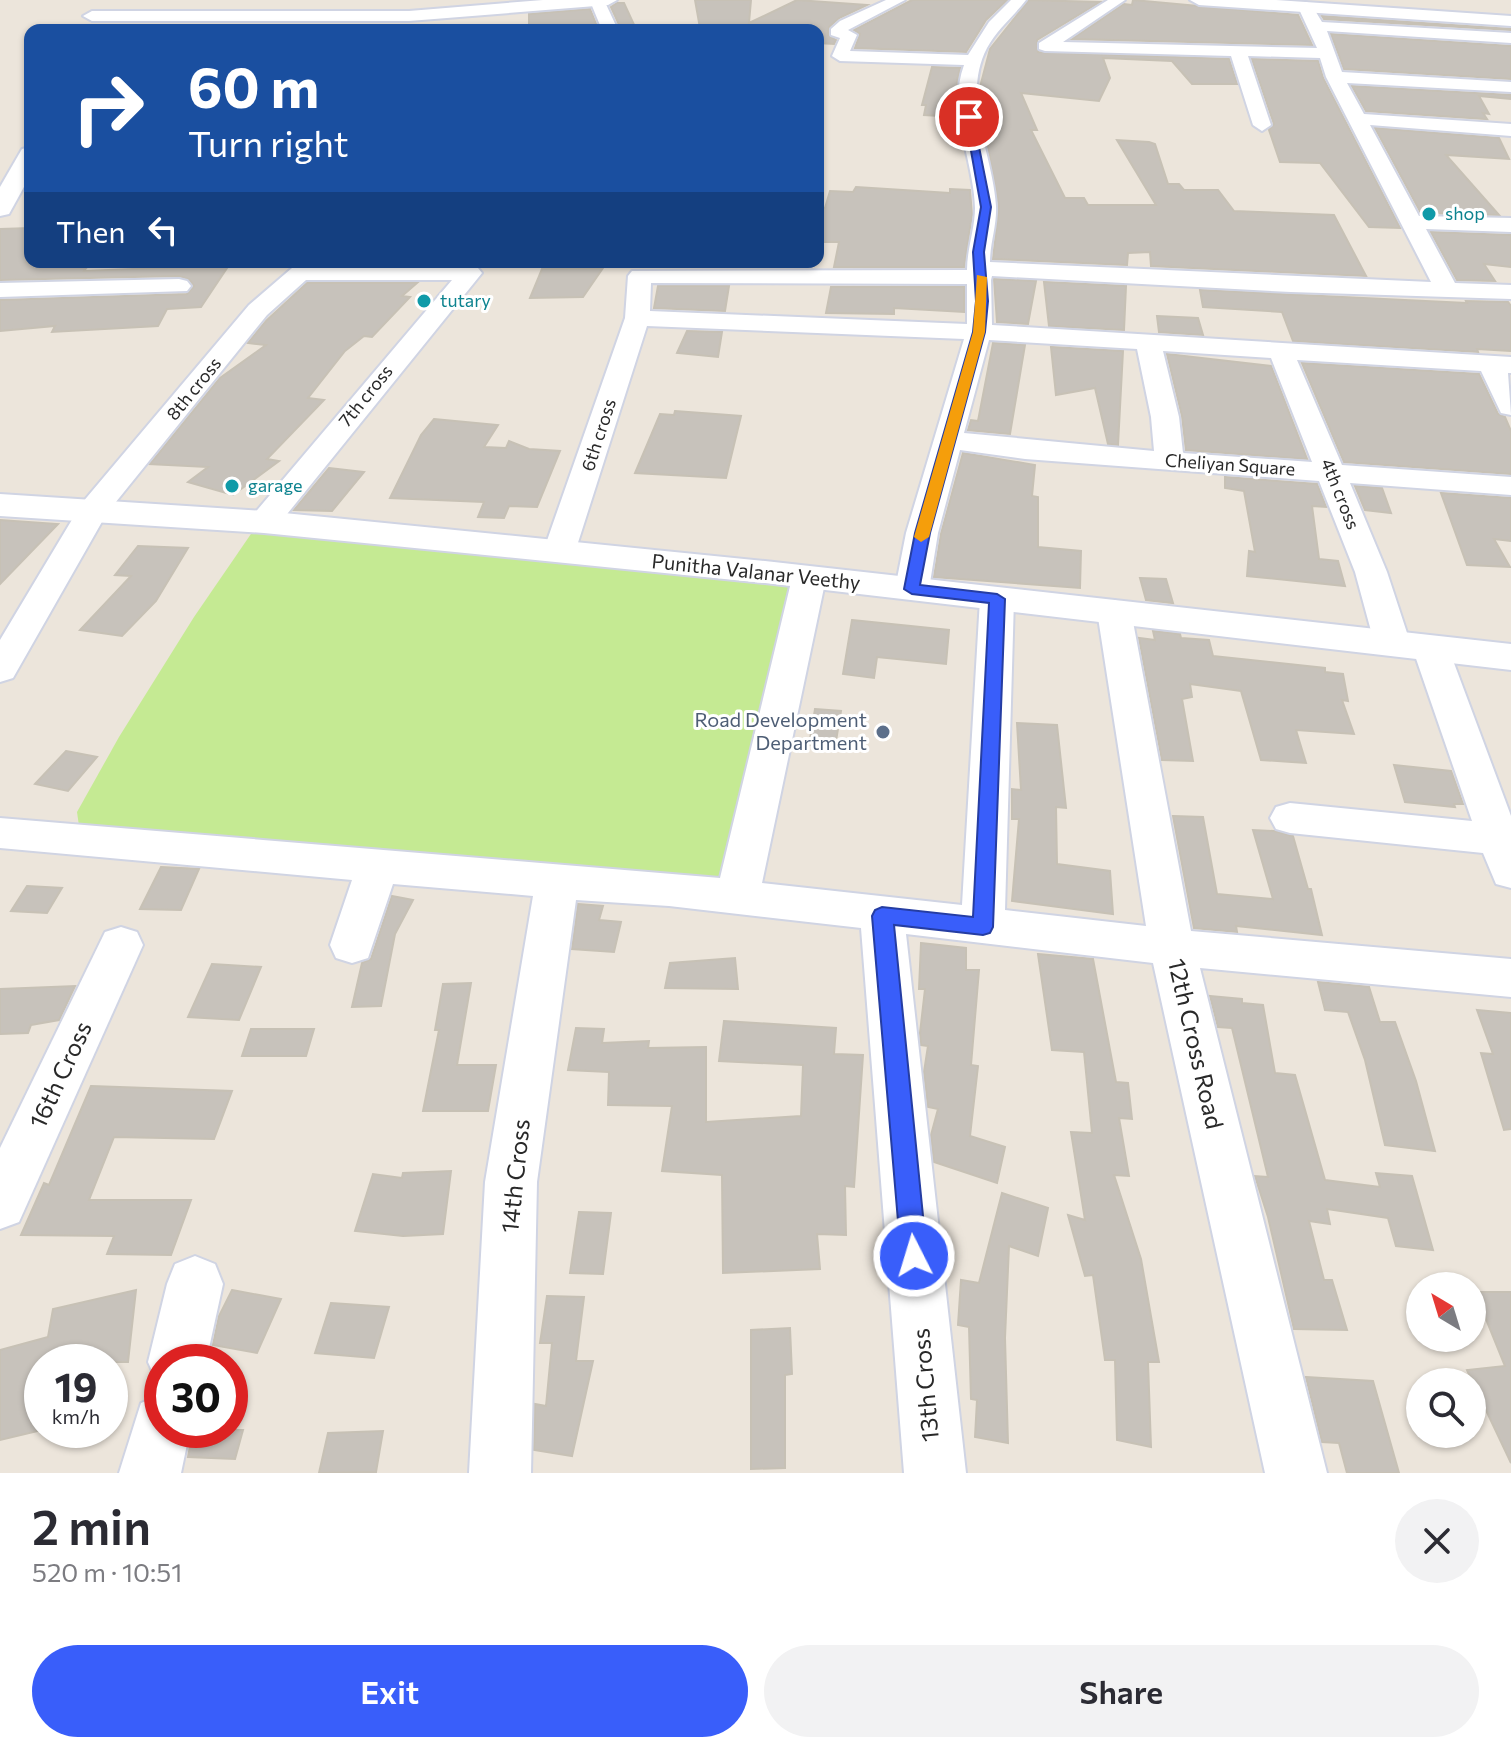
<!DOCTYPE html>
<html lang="en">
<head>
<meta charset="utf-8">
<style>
	body { margin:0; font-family:Commissioner,sans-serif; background:#f2f2f3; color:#2b2b33; height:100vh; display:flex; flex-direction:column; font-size:30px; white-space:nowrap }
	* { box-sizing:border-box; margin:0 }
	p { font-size:26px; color:#7c7c81 }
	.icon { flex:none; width:44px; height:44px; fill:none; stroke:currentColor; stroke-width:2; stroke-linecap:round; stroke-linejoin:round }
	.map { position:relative; height:1473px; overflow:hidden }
	.details { display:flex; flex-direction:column; background:#fff; flex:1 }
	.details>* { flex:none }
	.hud { position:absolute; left:24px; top:24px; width:800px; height:244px; border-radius:16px; box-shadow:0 2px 6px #0004; background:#1a4fa0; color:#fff; overflow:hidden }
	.needle { width:52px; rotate:322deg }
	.buttons { position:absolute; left:1406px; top:1272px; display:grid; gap:16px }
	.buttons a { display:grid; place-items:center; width:80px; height:80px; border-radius:50%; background:#fff; box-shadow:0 2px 6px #0004; font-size:40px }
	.speed { position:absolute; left:24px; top:1344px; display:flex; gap:16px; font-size:40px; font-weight:700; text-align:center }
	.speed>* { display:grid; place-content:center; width:104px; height:104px; border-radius:50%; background:#fff; box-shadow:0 2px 6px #0004; line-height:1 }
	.speed small { font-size:20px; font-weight:400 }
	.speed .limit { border:12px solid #d22; background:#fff; color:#111 }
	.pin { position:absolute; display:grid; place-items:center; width:68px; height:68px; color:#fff; margin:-34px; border:4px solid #fff; border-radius:50%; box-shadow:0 2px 8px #0007 }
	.me { position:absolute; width:88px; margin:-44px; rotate:355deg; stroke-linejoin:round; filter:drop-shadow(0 0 6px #0008) }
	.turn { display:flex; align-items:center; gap:28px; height:168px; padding:0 32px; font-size:36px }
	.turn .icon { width:104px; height:104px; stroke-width:2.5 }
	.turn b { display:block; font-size:56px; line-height:68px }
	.then { display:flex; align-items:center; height:76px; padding:0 32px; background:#0003; gap:16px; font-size:30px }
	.round { display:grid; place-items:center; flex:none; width:84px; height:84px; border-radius:42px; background:#f2f2f3 }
	.overview { display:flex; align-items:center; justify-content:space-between; height:136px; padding:0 32px }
	h1 { font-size:48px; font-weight:600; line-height:60px }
	.button { display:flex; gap:16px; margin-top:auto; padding:16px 32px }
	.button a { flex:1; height:92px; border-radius:48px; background:#395efa; color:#fff; font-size:32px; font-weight:600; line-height:92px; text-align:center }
	.button a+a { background:#f2f2f3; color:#2b2b33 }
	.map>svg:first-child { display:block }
</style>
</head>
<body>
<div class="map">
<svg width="1511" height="1473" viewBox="0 0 1511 1473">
	<rect width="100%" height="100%" fill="#ece5db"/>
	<polygon fill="#c5ea93" points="253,531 662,570 794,587 731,880 79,826 77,812 119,737 194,617"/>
	<g fill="#c7c2bb" stroke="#c7c1b5" stroke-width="2">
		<polygon points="695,0 751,0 749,23 797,0 867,5 839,18 829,27 828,35 836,40 834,44 818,43 818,30 700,28"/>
		<polygon points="912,0 1007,0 986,20 966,52 855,48 860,34 854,30"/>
		<polygon points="1029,0 1100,2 1037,40 1038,52 1229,59 1237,84 1192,84 1172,61 1103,58 1110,78 1099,101 1021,93 1037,130 1031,130 1065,198 1084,198 1088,205 1156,205 1117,140 1149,142 1155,144 1168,184 1179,184 1184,190 1218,190 1234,211 1334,215 1366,276 1151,266 1150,252 1128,253 1127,265 993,259 999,206 984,126 980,87 990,49"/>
		<polygon points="1133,0 1298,15 1312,45 1072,39 1124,4 1132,5"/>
		<polygon points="617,3 624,3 636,29 621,29 611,7"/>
		<polygon points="590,9 598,29 529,29 529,14"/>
		<polygon points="1322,16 1511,29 1511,30 1324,19"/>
		<polygon points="1331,34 1511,46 1511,79 1344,69"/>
		<polygon points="1252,59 1318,61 1323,78 1400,228 1369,227 1320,163 1280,162 1269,130 1274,124"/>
		<polygon points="932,67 960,68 957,82 957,117 924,115 926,105 922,105"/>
		<polygon points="1352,86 1511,95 1511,99 1479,96 1489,114 1483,113 1487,119 1366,111"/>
		<polygon points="1375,128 1499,138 1509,159 1446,155 1499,215 1421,213"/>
		<polygon points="856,187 950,193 950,189 970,190 972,215 964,267 834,267 839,242 818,242 818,208 825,208 830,191 853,192"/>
		<polygon points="30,228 30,256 26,262 91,262 84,271 229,265 201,307 167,309 158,326 52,332 55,326 0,331 0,300 187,294 194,286 189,279 179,276 0,280 0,229"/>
		<polygon points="1431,232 1511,235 1511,267 1484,264 1495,281 1457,280"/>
		<polygon points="603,268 583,297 530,298 542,269"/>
		<polygon points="994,279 1036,281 1028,324 997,322"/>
		<polygon points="1044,282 1126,286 1124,330 1049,326"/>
		<polygon points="307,283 417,283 402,296 410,297 372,337 364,336 345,351 308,398 324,400 267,459 279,461 233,495 188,482 208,467 150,464 220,378 266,345 248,343 266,321"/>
		<polygon points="658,286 729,286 725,311 654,308"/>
		<polygon points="831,287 964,287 964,312 894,308 894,314 826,313"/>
		<polygon points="1200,290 1467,303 1466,301 1508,302 1511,306 1511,351 1477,349 1478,352 1293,341 1282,312 1203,307"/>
		<polygon points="1157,316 1198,318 1203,335 1159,332"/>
		<polygon points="687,331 722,332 718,357 677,353"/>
		<polygon points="993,343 1025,345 1010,434 968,430 971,420 978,421"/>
		<polygon points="1051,347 1123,351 1118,445 1108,444 1095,388 1056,395"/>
		<polygon points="1167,354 1271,366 1307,459 1186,450 1182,416"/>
		<polygon points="1302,363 1479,374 1498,414 1505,417 1511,431 1511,474 1344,462"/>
		<polygon points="675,411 741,416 726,478 635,473 660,414 674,415"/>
		<polygon points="434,419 498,425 484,447 506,448 509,441 529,449 560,451 537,507 509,506 504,518 478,517 484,502 390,498 421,435"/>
		<polygon points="963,453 1035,465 1032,496 1038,497 1038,547 1081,551 1080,588 934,577 941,534"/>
		<polygon points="329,468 364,472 332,511 294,510"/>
		<polygon points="1225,477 1317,484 1326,507 1312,506 1319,559 1338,561 1345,586 1247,576 1249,551 1255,552 1244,491 1225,488"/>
		<polygon points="1355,486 1382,488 1391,513 1365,510"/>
		<polygon points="1441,493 1511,498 1511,541 1494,539 1510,567 1467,565"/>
		<polygon points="0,520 58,524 0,584"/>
		<polygon points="138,546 188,548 156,601 122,636 80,630 131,576 115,575"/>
		<polygon points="1140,578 1166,579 1173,603 1146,600"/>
		<polygon points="852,620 949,630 946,664 877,657 874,678 843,674"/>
		<polygon points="1153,631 1180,634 1181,638 1209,640 1213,656 1325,668 1325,672 1343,674 1348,701 1342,700 1354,734 1296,730 1306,763 1261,760 1241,691 1190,684 1192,697 1182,699 1193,761 1162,760 1139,638 1155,640"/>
		<polygon points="815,709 841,711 835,747 809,745"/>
		<polygon points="1017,723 1057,725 1066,808 1056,807 1057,864 1110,871 1113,914 1012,901 1019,819 1012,819 1012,789 1021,790"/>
		<polygon points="66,751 97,757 68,791 35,784"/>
		<polygon points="1394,765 1451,771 1463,804 1454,804 1455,807 1405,802"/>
		<polygon points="1173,816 1203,817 1217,894 1273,899 1253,830 1274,831 1293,836 1308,889 1311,889 1322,935 1236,926 1237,932 1194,928"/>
		<polygon points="161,867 199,869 181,910 140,909"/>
		<polygon points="27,886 62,888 47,913 11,911"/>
		<polygon points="392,896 413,900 395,934 381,1006 352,1007 362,963 371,959"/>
		<polygon points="578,904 603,906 599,920 621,922 614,952 572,949"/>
		<polygon points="921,943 966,948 966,970 979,970 971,1065 978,1066 970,1136 1005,1147 997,1183 934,1162 931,1135 938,1109 928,1107 924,1072 928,1046 921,1045 920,1033 925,989 919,989"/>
		<polygon points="1038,954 1093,959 1116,1082 1128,1083 1132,1119 1119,1118 1129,1176 1114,1175 1141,1259 1159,1362 1148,1362 1151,1447 1117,1440 1115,1360 1105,1360 1093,1275 1085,1276 1068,1215 1085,1220 1071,1132 1092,1133 1084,1052 1052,1050"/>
		<polygon points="735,958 738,989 665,988 670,963"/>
		<polygon points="212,964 261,967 239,1020 188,1017"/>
		<polygon points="1318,982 1369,987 1380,1022 1395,1022 1416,1081 1435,1151 1385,1145 1365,1060 1348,1012 1325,1010"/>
		<polygon points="471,983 457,1065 496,1065 488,1111 423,1111 439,1030 435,1030 443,984"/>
		<polygon points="75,986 59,1020 31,1025 28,1033 0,1034 0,989"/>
		<polygon points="1210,996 1242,999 1242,1003 1263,1005 1275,1073 1295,1075 1325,1180 1380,1187 1376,1173 1412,1176 1433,1250 1396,1246 1388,1218 1327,1209 1330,1224 1309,1221 1324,1280 1332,1280 1347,1330 1294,1329 1268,1217 1255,1176 1268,1177 1232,1028 1218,1027"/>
		<polygon points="1477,1010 1511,1013 1511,1129 1504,1130 1481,1053 1493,1054"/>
		<polygon points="724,1021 836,1028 834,1054 863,1055 854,1187 845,1186 846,1235 817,1234 820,1269 723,1273 722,1175 662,1171 672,1106 608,1105 609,1072 568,1070 576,1028 604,1029 602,1043 649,1041 648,1048 706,1047 706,1122 801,1116 803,1065 719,1061"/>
		<polygon points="251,1029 314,1029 306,1056 242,1056"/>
		<polygon points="91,1086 232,1091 214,1139 114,1137 89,1200 191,1200 171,1255 107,1254 114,1236 21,1235 44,1183 49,1185"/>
		<polygon points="451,1171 443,1234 403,1236 355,1231 373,1174 402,1178 403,1173"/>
		<polygon points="1002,1193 1048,1208 1038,1256 1009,1246 1005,1338 1008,1443 975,1437 977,1400 971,1399 969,1327 958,1325 961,1280 979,1283"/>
		<polygon points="579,1212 611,1213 603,1274 570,1273"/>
		<polygon points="136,1290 128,1362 42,1362 42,1430 0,1440 0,1350 48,1337 53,1309"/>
		<polygon points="232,1290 281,1299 257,1353 213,1345 219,1316"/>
		<polygon points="1475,1292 1511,1292 1511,1463 1467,1370 1505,1366"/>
		<polygon points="547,1296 584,1297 576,1361 593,1361 572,1456 534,1450 535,1404 546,1406 552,1343 540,1343"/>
		<polygon points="331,1303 389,1307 374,1358 315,1353"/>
		<polygon points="790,1328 792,1374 785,1375 785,1468 751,1469 751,1330"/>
		<polygon points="1306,1377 1373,1381 1399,1473 1347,1473 1339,1443 1322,1442"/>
		<polygon points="193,1430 243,1430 235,1459 188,1457"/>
		<polygon points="383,1431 376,1472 319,1473 328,1433"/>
	</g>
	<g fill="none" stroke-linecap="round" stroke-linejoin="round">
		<g stroke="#d0d4e3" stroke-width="4">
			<g id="street">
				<path d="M 886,0 L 905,0 L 848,30 L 857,35 L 850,51 L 968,55 L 989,22 L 1011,0 L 1026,0 C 1014,16 997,29 987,48 C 961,98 993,154 996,206 C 997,225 990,243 990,262 L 1431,282 L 1326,77 L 1320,58 L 1248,56 L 1271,125 L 1262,131 L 1253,125 L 1231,56 L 1045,51 L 1039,49 L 1039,43 L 1108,0 L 1125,0 L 1063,42 L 1317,48 L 1298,7 L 1306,2 L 1311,4 L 1322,22 L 1511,33 L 1511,43 L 1327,31 L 1342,72 L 1511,82 L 1511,92 L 1347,83 L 1364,114 L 1511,124 L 1511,136 L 1370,125 L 1419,216 L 1511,218 L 1511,232 L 1426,229 L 1455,283 L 1511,285 L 1511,299 L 1291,292 L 992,276 L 991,280 L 992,325 L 1511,357 L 1511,373 L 1508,373 L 1511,415 L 1501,413 L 1481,371 L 1297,360 L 1342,465 L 1511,477 L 1511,495 L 1350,483 L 1387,572 L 1410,642 L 1404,650 L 1392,653 L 1380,650 L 1374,642 L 1355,572 L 1319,481 L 1025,459 L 960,450 L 938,533 L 929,589 L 924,596 L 912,599 L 900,596 L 895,589 L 906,533 L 964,339 L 647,326 L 575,552 L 570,559 L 559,562 L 548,559 L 543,552 L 625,318 L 628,276 L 632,271 L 967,270 C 967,249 975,228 975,208 C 974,161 947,111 964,65 L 840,61 L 832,56 L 840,38 L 831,35 L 831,29 L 840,21 ZM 651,283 L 967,284 L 967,324 L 650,311 ZM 989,340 L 1137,349 L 1151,417 L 1154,451 L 964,433 ZM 1163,351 L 1271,358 L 1312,462 L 1183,453 L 1179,417 Z"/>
				<polygon points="590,1 604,0 618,30 602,30"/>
				<polygon points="300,266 470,266 478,268 482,273 275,529 264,531 253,529 248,522 253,515 452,280 306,280 267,315 107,513 13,678 0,682 0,640 82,503 249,305 292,268"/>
				<polygon points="179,279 187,281 191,286 187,291 0,297 0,283"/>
				<polygon points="809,568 821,571 826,578 762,883 962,905 980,599 985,592 997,589 1009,592 1014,599 1005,910 1146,926 1097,611 1102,604 1114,600 1126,604 1131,611 1191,931 1511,959 1511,997 1200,968 1327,1473 1265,1473 1153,963 906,934 966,1473 904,1473 861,928 669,906 576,900 537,1182 531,1473 469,1473 485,1182 533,896 393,884 368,958 352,963 336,958 330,945 352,880 0,848 0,818 720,878 792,578 797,571"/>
				<polygon points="1430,636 1442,639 1448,647 1511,816 1511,888 1496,884 1483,853 1290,833 1276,829 1270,818 1276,807 1290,803 1472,821 1412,647 1418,639"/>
				<polygon points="121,927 137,932 143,945 19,1222 0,1229 0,1148 105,932"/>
				<polygon points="195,1256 215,1264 223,1284 206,1362 162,1362 162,1385 157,1382 148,1362 167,1284 175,1264"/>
				<polygon points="162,1394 162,1430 190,1430 181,1473 119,1473 141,1403"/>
			</g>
		</g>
		<g stroke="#d0d4e3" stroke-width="4">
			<g id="secondary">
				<polygon points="543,0 617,0 608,5 409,21 92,21 83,16 92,11 409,11"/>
				<polygon points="1190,0 1276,0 1511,16 1511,26 1199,5"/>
				<polygon points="30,147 30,176 9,214 0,216 0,187 22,149"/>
				<polygon points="0,494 264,511 765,561 1511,644 1511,670 765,583 264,533 0,516"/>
			</g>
		</g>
		<use href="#street" fill="#fff" fill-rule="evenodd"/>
		<use href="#secondary" fill="#fff" fill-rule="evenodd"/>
	</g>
	<polygon fill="#395efa" stroke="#253da2" stroke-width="2" points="969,115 973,117 991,207 984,252 988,301 985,332 930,533 920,585 997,594 1005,599 993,927 990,933 983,935 894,925 927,1256 923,1265 914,1269 905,1265 901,1256 872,916 875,910 882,907 973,917 989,603 912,594 904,589 915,533 973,332 976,301 973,252 981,207 965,117"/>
	<polygon fill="#f59e0b" points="977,275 987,277 985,332 929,537 921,542 914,537 973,332"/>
	<g fill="#0f9aa8" stroke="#fff" stroke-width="3">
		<circle cx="1429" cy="214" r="8"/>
		<circle cx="424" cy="301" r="8"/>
		<circle cx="232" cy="486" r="8"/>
	</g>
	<circle fill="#5c6f8a" stroke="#fff" stroke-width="3" cx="883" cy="732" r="8"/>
	<g text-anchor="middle" stroke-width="6" stroke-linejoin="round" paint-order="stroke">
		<g font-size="18" fill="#0d838f" stroke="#fff" text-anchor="start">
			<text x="1445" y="220">shop</text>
			<text x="440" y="307">tutary</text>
			<text x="248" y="492">garage</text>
		</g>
		<g font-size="18" fill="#292929" stroke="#fff">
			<text transform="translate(194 389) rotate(-51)" y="6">8th cross</text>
			<text transform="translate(366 396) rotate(-51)" y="6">7th cross</text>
			<text transform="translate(599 435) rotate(-72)" y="6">6th cross</text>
			<text transform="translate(1230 465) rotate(4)" y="6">Cheliyan Square</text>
			<text transform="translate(1340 494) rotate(68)" y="6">4th cross</text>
		</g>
		<g font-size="20" fill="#292929" stroke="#fff">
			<text transform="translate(756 572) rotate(6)" y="7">Punitha Valanar Veethy</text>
		</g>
		<g font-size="20" fill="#4e5e75" stroke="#fff" text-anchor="end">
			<text x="867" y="727">Road Development<tspan x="867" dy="23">Department</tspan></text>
		</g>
		<g font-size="24" fill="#292929" stroke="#fff">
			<text transform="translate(1195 1044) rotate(77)" y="8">12th Cross Road</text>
			<text transform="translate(61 1075) rotate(-65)" y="8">16th Cross</text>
			<text transform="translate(516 1176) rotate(-84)" y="8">14th Cross</text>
			<text transform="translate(926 1385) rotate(-95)" y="8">13th Cross</text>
		</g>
	</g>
</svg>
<div class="buttons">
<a><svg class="needle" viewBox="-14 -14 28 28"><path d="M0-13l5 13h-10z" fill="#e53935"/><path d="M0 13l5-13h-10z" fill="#7c7c81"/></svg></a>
<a><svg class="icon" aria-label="search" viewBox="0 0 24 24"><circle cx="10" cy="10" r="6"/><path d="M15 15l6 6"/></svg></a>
</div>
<div class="speed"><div>19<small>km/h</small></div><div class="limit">30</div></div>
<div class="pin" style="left:969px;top:117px;background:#d93025"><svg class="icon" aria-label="arrive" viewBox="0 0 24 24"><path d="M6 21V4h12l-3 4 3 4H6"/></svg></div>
<svg class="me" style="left:914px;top:1256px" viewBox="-20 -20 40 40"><circle r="17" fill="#395efa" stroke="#fff" stroke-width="3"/><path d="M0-11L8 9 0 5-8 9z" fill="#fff"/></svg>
<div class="hud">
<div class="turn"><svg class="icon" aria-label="right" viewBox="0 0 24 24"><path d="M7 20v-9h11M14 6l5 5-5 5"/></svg><div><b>60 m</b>Turn right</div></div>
<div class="then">Then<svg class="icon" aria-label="left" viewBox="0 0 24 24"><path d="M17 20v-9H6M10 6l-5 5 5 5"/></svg></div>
</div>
</div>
<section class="details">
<div class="overview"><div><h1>2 min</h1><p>520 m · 10:51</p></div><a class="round"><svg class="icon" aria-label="close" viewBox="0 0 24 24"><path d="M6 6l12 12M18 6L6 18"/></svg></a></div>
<div class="button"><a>Exit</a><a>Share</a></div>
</section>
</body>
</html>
